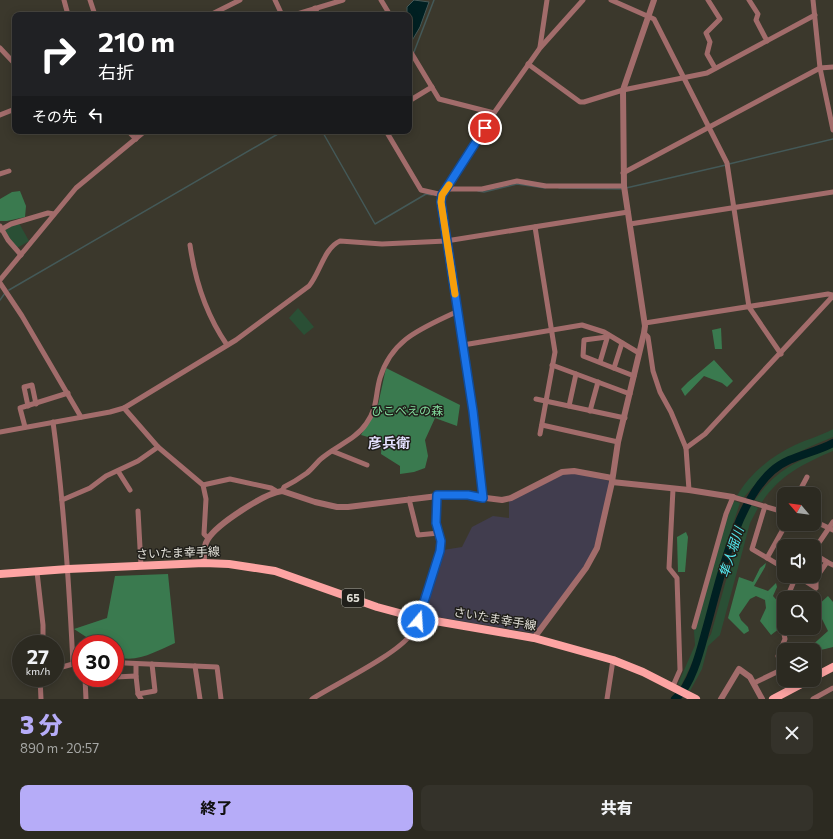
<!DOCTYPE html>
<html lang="ja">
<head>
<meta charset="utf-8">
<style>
	body { margin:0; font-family:Commissioner,"Noto Sans JP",sans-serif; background:#34322a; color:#f1f3f6; height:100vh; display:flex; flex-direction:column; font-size:15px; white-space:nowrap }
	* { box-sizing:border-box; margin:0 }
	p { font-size:13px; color:#a6a7a5 }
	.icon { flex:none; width:22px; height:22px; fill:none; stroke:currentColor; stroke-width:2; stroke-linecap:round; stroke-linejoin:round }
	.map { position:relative; height:699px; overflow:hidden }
	.panel { display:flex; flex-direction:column; background:#2c2a21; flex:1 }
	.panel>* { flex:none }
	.hud { position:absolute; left:12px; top:12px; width:400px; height:122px; border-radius:8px; box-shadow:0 2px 10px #0003,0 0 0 1px #48463f; background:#202124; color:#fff; overflow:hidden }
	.needle { width:26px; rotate:299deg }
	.fabs { position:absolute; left:777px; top:487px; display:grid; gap:8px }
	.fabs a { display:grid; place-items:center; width:44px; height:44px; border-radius:8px; background:#2c2a21; box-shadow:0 2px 10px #0003,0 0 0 1px #48463f; font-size:20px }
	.speed { position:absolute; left:12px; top:635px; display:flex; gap:8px; font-size:20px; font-weight:700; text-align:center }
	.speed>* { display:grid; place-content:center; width:52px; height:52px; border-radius:50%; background:#2c2a21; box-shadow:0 2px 10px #0003,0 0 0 1px #48463f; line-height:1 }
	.speed small { font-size:10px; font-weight:400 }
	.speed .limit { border:6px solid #d22; background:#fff; color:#111 }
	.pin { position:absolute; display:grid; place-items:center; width:34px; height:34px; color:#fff; margin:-17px; border:2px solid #fff; border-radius:50%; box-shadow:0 1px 4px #0007 }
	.me { position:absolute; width:44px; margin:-22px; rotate:18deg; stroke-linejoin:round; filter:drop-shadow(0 0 3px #0008) }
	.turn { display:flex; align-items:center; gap:14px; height:84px; padding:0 20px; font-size:18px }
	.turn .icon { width:52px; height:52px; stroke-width:2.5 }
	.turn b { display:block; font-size:28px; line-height:34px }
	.then { display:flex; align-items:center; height:38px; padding:0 20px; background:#0003; gap:8px; font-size:15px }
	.round { display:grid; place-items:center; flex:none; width:42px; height:42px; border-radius:8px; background:#34322a }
	.headline { display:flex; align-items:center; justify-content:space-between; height:68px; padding:0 20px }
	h1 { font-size:24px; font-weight:800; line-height:30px; color:#b6acf8 }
	.primary-button { display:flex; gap:8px; margin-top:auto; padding:8px 20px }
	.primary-button a { flex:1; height:46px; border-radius:8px; background:#b6acf8; color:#111; font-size:16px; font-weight:800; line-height:46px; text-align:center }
	.primary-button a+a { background:#34322a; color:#f1f3f6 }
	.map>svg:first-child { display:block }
</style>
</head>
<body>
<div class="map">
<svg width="833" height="699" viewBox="0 0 833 699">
	<rect width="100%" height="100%" fill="#3b382c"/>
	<polygon fill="#413d4e" points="574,473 610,481 599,534 593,551 579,575 534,633 425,615 423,611 443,550 462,547 472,527 493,516 509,518 509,500 554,476"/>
	<g fill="#2a4f35">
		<polygon points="19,223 29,241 17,248 10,240 4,229"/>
		<polygon points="298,308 314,327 304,335 289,318"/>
		<path d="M 833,429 L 833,437 C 792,454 773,463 744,497 L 737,496 C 749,474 773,455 795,445 C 807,439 821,436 833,429 Z"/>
		<path d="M 833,447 L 833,451 C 804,463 779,476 762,502 L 755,500 C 776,469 799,460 833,447 Z"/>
		<polygon points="734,501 740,503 726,545 698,650 681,686 678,684 695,645 694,631 721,534"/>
		<polygon points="751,505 758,508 750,523 720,635 708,646 702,669 690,691 686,689 696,673 705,644 711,634 742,523"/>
	</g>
	<g fill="#3a7a4f">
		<polygon points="20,191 26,206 25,217 7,221 0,221 0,199 12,192"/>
		<polygon points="721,328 722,349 715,349 712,330"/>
		<polygon points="714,360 733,381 727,387 722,383 704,376 685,396 681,389 688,382"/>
		<polygon points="386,368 460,405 457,426 435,418 425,440 428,456 425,468 414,472 400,474 400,466 381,454 382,441 361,435 378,405"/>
		<polygon points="686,532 688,537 685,572 678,572 677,537"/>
		<polygon points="766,563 765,567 754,586 768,591 776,583 777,587 773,596 780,604 784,603 784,625 771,635 760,621 766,608 765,600 756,596 750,599 739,615 741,620 748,627 749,631 744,634 728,618 739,577 753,582 760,568"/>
		<path d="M 168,574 L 175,643 C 159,650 132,666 115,655 L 115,644 L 97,644 L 74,629 L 107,618 L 115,576 Z"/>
		<path d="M 828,596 L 833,602 L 833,647 C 825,649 816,652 809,648 L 828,631 L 816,607 Z"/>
	</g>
	<polygon fill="#002022" stroke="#445958" points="414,0 429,2 420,27 410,44 409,15 406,15 407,13 407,7"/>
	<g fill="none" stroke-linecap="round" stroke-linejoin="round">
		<g stroke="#445958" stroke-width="1.5">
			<polyline points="414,52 434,0"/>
			<polyline points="409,58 410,57"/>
			<polyline points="322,131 375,224 426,194 432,195"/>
			<polyline points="729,164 833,139"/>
			<polyline points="559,188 623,189"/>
			<polyline points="626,188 726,165"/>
			<polyline points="478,191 484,192 517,184 545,188"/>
			<polyline points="9,290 283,131"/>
			<polyline points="0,300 5,293"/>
		</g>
		<path stroke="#002022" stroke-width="8" d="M 675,699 C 691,687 700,652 705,633 C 719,585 734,505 772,471 C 790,455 813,454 833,443"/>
		<g stroke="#a26c6b" stroke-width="5">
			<polyline points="64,0 68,15"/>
			<polyline points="90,0 95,15"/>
			<polyline points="275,0 282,15"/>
			<polyline points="381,0 390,15"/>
			<polyline points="611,0 654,19 727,163 749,307 781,354"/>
			<polyline points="708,0 720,19 706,33 710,42 707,54 715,68"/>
			<polyline points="749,0 758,14 756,20 767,41"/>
			<polyline points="813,0 820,68 833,130"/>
			<polyline points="315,8 318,15"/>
			<polyline points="210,15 240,0"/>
			<polyline points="294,15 343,0"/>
			<polyline points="540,47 547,0"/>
			<polyline points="0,48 15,64"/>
			<polyline points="409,49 439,99 494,113"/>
			<polyline points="528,64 580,102 584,102 623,90 707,73 815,15"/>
			<polyline points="409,101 432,87"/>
			<polyline points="0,115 15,109"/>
			<polyline points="128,131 136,139"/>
			<polyline points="386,131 421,190 443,195"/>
			<polyline points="623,173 820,68 833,67"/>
			<polyline points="0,174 9,171"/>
			<polyline points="447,189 482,189 517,181 546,186 624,186"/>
			<polyline points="630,224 833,192"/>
			<polyline points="0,226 8,240 21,255"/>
			<polyline points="535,227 555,352 540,434"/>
			<polyline points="0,230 11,224 48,213 54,214"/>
			<path d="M 190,245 C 195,280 207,316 227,345"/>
			<polyline points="0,280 76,188 145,131"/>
			<polyline points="0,283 22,316 81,417"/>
			<polyline points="645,323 828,294 833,295"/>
			<polyline points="644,333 648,337 653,371 660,392 671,412 686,448 689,490"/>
			<polyline points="607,337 584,340 583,356 634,376"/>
			<polyline points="463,345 582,325 604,332 639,353"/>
			<polyline points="600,362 608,335"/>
			<polyline points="552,365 630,394"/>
			<polyline points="614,368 622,343"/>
			<polyline points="536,399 625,418"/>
			<polyline points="28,406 24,387 32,385 36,404"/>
			<polyline points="569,406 576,374"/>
			<polyline points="124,408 158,447 203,485 206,499 204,534 208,538"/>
			<polyline points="590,411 598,382"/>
			<path d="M 53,422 C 64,502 69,583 73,664 L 81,673"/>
			<polyline points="542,425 618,442"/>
			<polyline points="25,427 20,408 68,393"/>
			<path d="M 0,432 L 110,412 L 124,408 L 236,340 L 309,286 C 320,273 324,248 340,241 L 382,244 L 446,241 L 628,212"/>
			<polyline points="686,448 705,434 833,296"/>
			<polyline points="332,451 367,465"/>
			<polyline points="118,471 130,490"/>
			<polyline points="203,485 230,479 271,488 276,491"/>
			<polyline points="673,489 669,568 677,578 680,670 673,686"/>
			<path d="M 282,491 L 284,487 C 292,483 300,478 307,473 C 313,468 317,462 322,458 C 336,446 356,439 366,424 C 378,408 375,395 380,378 C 392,338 423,328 458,311"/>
			<polyline points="798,494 807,477"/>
			<polyline points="483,498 473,411 446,241 441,202 443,195 494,113 540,48 583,0"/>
			<polyline points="409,499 418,535 439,533"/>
			<polyline points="62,500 90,488 106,476 138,461 158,447"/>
			<polyline points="765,506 752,549 784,568"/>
			<polyline points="138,511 141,566"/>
			<polyline points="814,521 833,530"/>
			<polyline points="814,550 833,522"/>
			<polyline points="767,558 786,524"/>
			<polyline points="827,562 833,565"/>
			<polyline points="37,572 43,625 43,644"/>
			<polyline points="797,576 816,588 816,578 827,562 814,554"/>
			<polyline points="787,598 796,576"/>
			<polyline points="694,627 726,514 733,497 784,512"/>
			<polyline points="125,663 217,667 221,699"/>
			<polyline points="195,666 200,699"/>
			<polyline points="55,669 73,664"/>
			<polyline points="136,676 136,664"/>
			<polyline points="115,677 136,676 138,694 141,699"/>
			<polyline points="40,678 41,699"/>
			<polyline points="85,678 86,699"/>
			<polyline points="87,678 103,678"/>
			<polyline points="754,683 781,670 782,666 778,656 785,639 781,619 784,606"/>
			<polyline points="138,694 155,691 152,664"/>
			<path d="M 312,699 C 334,685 398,654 411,634 C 423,616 433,574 440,551 L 441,541 L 436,523 L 437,495"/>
			<polyline points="607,699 613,660"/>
			<polyline points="813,699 833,688"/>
		</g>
		<g stroke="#a26c6b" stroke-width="6">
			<polyline points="612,482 689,490 733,497"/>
			<path d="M 204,563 C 204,555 203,546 208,539 C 217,524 265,493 282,491 L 315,502 L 337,507 L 348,507 L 454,494 L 502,500 L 511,498 L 562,472 L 574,471 L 612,478"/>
			<polyline points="534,638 586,568 597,548 612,482 618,442 644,333 645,326 624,186 623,90 654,0"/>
			<polyline points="721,699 739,669 750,677 762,699"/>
		</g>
		<g stroke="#fda4a3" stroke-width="8">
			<polyline points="0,574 68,569 204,563 229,564 275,571 377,607 418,618 534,638 613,660 643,672 696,699"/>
			<polyline points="814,677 833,667"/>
			<polyline points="773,699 809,680"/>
		</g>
	</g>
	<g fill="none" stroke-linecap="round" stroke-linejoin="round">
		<g stroke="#114b97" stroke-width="10">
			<polyline id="route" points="418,621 440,551 441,541 436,523 437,495 468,495 483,498 473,411 441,202 442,195 485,128"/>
		</g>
		<use href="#route" stroke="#1a73e8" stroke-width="7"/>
		<polyline stroke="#f59e0b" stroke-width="7" points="449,185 442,195 441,202 455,294"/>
	</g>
	<g text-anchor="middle" stroke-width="3" stroke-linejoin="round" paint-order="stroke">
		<rect fill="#201f1a" stroke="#a7a59e" stroke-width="1" x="342" y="589" width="22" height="18" rx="3"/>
		<g font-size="11" font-weight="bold" fill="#e1dfd7">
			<text x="353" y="602">65</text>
		</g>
		<g font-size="12" fill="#82dc9d" stroke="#201f1a">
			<text x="407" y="415">ひこべえの森</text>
		</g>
		<g font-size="12" fill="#e1dfd7" stroke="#201f1a">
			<text transform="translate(178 553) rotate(-2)" y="4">さいたま幸手線</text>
			<text transform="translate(495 619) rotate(10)" y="4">さいたま幸手線</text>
		</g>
		<g font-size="13" font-style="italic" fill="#53e9f0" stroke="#201f1a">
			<text transform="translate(731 552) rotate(-72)" y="5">隼人堀川</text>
		</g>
		<g font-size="14" font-weight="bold" fill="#e3e0fe" stroke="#201f1a">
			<text x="389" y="448">彦兵衛</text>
		</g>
	</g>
</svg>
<div class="fabs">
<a><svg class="needle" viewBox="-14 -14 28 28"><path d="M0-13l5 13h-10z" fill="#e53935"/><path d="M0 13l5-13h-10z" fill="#a6a7a5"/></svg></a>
<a><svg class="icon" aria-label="sound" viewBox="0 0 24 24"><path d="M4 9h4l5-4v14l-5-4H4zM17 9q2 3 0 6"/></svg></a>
<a><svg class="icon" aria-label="search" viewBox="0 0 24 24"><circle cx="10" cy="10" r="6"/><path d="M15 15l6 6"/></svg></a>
<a><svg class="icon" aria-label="layers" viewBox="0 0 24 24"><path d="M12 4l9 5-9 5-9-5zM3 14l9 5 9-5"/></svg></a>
</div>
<div class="speed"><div>27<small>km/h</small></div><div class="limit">30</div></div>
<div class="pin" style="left:485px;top:128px;background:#d93025"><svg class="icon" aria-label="arrive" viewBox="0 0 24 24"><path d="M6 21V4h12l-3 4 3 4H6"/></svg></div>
<svg class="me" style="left:418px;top:621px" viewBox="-20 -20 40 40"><circle r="17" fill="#1a73e8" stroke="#fff" stroke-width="3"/><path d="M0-11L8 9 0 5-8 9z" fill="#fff"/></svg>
<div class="hud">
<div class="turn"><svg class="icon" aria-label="right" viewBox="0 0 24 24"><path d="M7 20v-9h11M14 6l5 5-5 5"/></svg><div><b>210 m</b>右折</div></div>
<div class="then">その先<svg class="icon" aria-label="left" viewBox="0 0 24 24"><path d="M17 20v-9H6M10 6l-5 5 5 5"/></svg></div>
</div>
</div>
<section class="panel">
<div class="headline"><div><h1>3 分</h1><p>890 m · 20:57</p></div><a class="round"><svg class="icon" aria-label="close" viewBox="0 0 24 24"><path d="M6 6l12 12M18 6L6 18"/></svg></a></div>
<div class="primary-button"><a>終了</a><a>共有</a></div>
</section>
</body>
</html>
